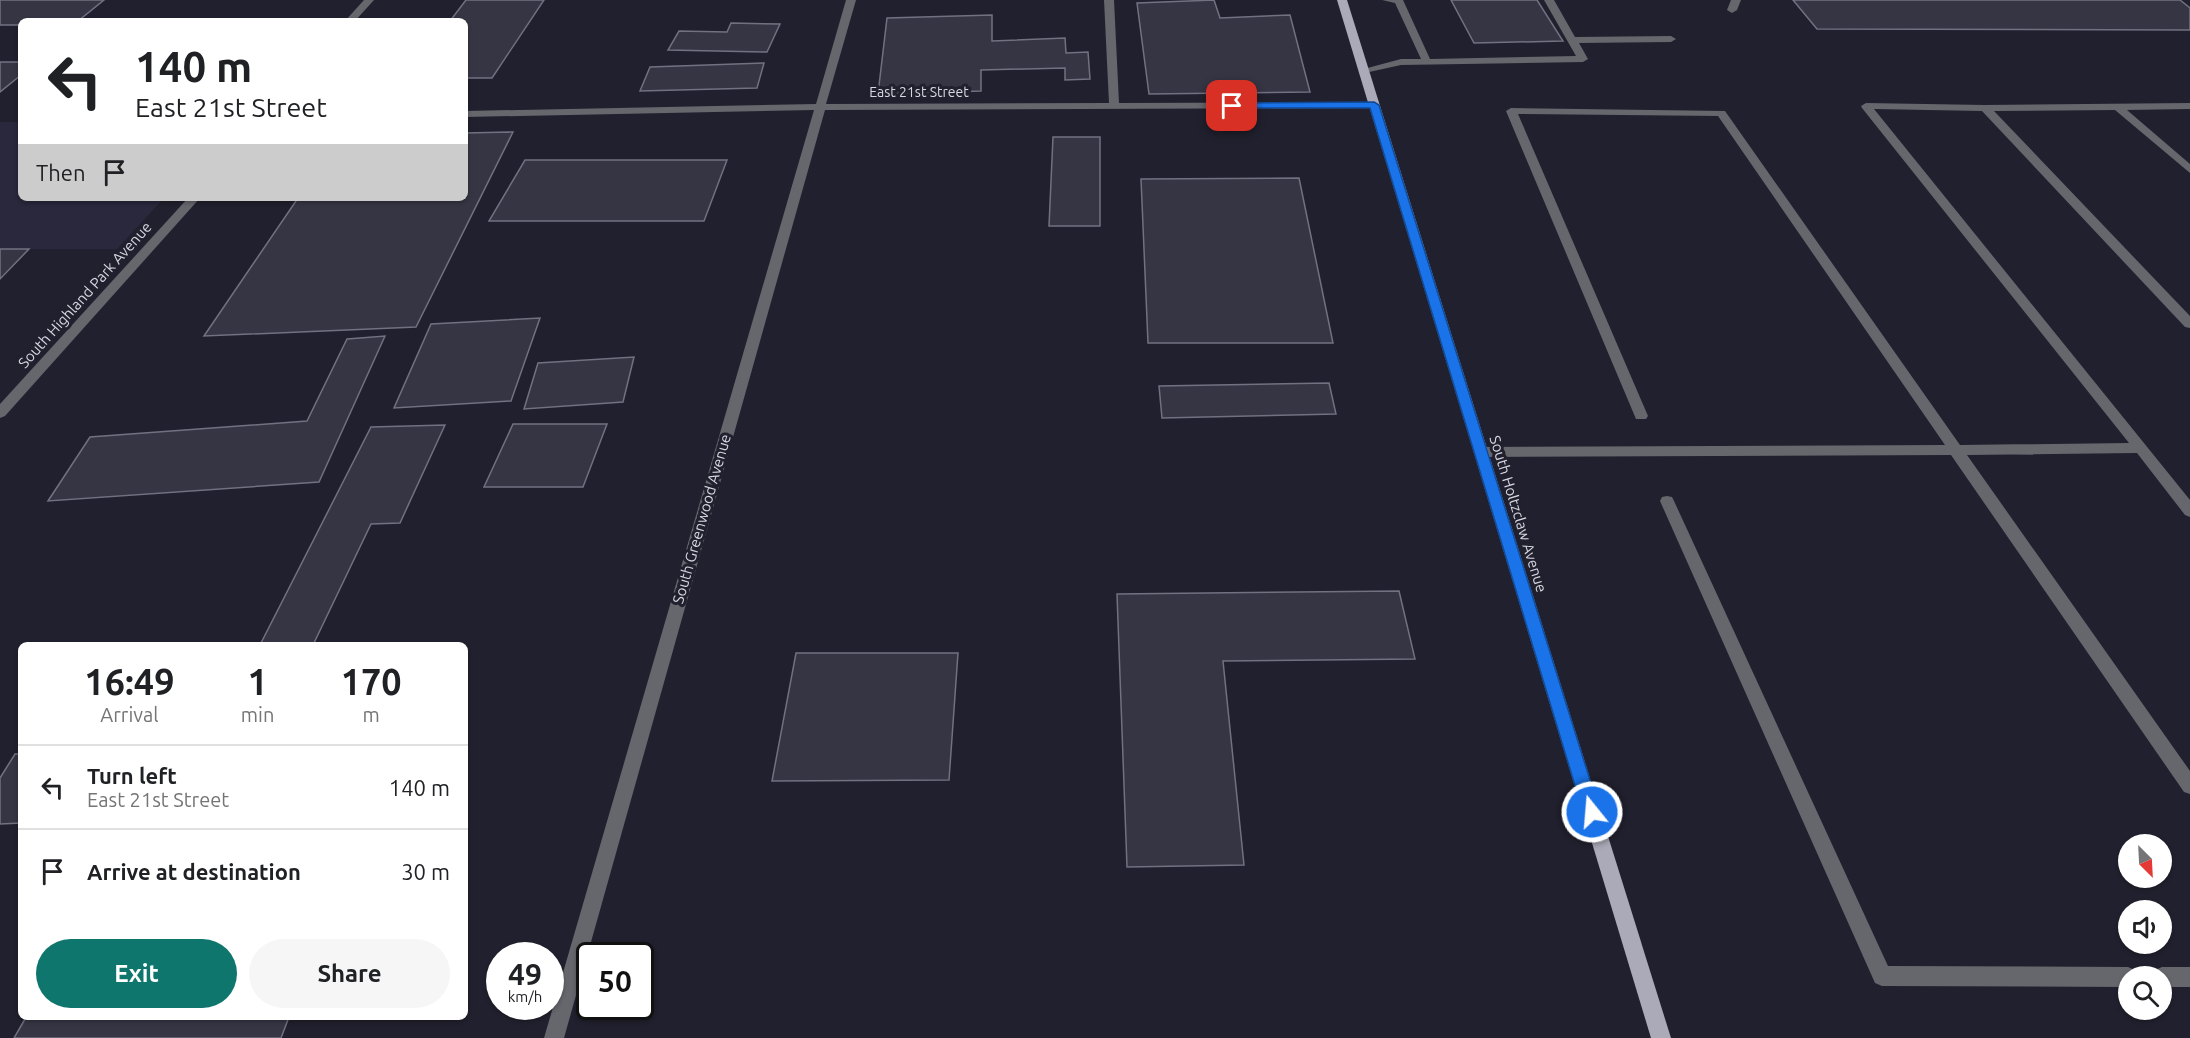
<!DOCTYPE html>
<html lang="en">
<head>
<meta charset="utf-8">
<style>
	body { margin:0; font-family:Ubuntu,sans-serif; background:#f6f6f6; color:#202124; height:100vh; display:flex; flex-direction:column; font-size:22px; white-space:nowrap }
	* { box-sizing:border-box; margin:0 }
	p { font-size:20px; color:#757577 }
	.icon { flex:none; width:33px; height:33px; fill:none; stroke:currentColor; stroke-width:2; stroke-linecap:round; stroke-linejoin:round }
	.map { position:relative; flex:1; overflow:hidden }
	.details { position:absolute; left:18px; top:642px; width:450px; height:378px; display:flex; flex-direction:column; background:#fff; border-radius:9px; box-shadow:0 2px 4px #0004 }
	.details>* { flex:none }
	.guide { position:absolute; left:18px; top:18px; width:450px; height:183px; border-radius:9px; box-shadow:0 2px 4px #0004; background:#fff; color:#202124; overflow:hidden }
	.needle { width:39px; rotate:156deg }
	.buttons { position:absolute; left:2118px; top:834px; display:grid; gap:12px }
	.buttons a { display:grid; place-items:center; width:54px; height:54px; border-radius:50%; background:#fff; box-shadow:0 2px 4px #0004; font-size:30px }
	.speed { position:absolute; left:486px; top:942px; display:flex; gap:12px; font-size:30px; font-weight:700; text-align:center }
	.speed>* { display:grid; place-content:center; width:78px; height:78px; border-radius:50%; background:#fff; box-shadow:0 2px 4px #0004; line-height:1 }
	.speed small { font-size:15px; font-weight:400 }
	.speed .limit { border:3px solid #111; border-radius:9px; background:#fff; color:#111 }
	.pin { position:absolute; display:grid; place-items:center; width:51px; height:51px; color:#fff; margin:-26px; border-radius:12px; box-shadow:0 3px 9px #0006 }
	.me { position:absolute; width:66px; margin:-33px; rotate:343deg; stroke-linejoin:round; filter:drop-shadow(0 0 4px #0008) }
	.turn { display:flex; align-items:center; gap:21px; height:126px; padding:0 18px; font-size:27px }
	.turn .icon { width:78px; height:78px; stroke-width:2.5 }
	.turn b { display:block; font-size:42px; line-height:51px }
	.then { display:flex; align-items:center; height:57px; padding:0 18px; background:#0003; gap:12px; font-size:22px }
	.eta { display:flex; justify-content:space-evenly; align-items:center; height:102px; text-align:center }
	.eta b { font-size:36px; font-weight:700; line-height:42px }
	.primary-button { display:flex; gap:12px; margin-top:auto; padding:12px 18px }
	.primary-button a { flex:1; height:69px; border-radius:36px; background:#0f766e; color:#fff; font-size:24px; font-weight:700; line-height:69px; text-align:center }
	.primary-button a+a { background:#f6f6f6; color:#202124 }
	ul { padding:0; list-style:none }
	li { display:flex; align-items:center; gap:18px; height:84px; padding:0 18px; border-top:2px solid #e0e0e0 }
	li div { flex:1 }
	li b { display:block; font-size:22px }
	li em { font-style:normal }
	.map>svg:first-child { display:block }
</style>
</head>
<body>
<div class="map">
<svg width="2190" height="1038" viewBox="0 0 2190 1038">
	<rect width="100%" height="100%" fill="#21202e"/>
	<polygon fill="#29283c" points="0,122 21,122 21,198 164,198 117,249 0,249"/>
	<g fill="#363544" stroke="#727182" stroke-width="1.5">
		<polygon points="0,0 104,0 78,21 21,21 21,25 0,25"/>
		<polygon points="466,0 544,0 492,78 465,78 465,21 450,21"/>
		<polygon points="1214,0 1220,18 1290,15 1310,92 1149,94 1137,3"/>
		<polygon points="1451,0 1537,0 1563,41 1474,43"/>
		<polygon points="1793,0 2180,0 2190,8 2190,30 1817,29"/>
		<polygon points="992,15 992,41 1065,38 1066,53 1088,52 1090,79 1065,80 1065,68 981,70 981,91 878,94 887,18"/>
		<polygon points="731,23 780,24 767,52 668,50 679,31 727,32"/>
		<polygon points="0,62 21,62 21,75 0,92"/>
		<polygon points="764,63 757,88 640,91 650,67"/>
		<polygon points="513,132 416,327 204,336 298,198 465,198 465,133"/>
		<polygon points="1053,137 1100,137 1100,226 1049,226"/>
		<polygon points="525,160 727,160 704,221 489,221"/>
		<polygon points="1299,178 1333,343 1148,343 1141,179"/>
		<polygon points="0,249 29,249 0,279"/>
		<polygon points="540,318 511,401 394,408 431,324"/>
		<polygon points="385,336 319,482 48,501 90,437 307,421 347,339"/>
		<polygon points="634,357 623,402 524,409 538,363"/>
		<polygon points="1329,383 1336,414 1162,418 1159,386"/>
		<polygon points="513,424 607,424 583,487 484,487"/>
		<polygon points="445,425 400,523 371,524 313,645 260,645 371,427"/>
		<polygon points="1399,591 1415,659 1223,661 1244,865 1127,867 1117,594"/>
		<polygon points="796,653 958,653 949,780 772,781"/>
		<polygon points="15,754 21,754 21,823 0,824 0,778"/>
		<polygon points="53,1017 289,1017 281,1038 14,1038 25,1019"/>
	</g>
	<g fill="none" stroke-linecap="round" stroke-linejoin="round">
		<g fill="#66666d" fill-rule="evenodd">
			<polygon points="364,0 374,0 355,21 345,21"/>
			<polygon points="846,0 856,0 826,104 1109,103 1104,0 1114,0 1119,103 1374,102 1379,105 1374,108 825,110 564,1038 544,1038 814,110 465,117 465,111 816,104"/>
			<polygon points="1382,0 1403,0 1430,59 1576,56 1544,0 1554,0 1575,37 1671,36 1676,39 1671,42 1579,43 1588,59 1583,62 1401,65 1360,74 1360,70 1401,59 1421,59 1395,3"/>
			<polygon points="1731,0 1741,0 1737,10 1732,13 1727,10"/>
			<polygon points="1866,103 1985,105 2190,103 2190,109 2127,110 2190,164 2190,173 2115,110 1994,111 2190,316 2190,328 2185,327 1982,111 1874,109 2190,500 2190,517 2185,515 2137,453 1967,455 2190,771 2190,794 2184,792 1951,455 1480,457 1473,452 1480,447 1945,445 1718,116 1518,114 1648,416 1646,419 1636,419 1506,111 1511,108 1725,111 1960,445 2129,443 1862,108 1861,106"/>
			<polygon points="188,198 200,198 5,416 0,418 0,404"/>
			<polygon points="1667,496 1672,497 1674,501 1888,966 2128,967 2135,970 2138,976 2128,976 2128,987 1882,986 1875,983 1660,501 1662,497"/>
			<polygon points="2162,967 2190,967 2190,987 2162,987 2162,976 2152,976 2155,970"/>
		</g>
		<polygon fill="#aaaab9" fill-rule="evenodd" points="1337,0 1347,0 1671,1038 1651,1038"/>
	</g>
	<polygon fill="#1a73e8" stroke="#114b97" stroke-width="1.5" points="1374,102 1379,105 1600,812 1598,818 1592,820 1586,818 1583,812 1370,108 1232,108 1227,106 1232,103"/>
	<g text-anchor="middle" stroke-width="6" stroke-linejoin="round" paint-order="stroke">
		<g font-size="14" fill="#d8d8e2" stroke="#21202e">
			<text x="919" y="97">East 21st Street</text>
		</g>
		<g font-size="15" fill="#d8d8e2" stroke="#21202e">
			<text transform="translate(85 295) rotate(-48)" y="5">South Highland Park Avenue</text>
			<text transform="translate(1518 514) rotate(73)" y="5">South Holtzclaw Avenue</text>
			<text transform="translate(702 519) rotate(-74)" y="5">South Greenwood Avenue</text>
		</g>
	</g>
</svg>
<div class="buttons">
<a><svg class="needle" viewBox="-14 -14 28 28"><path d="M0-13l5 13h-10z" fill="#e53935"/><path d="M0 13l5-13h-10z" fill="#757577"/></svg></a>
<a><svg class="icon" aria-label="sound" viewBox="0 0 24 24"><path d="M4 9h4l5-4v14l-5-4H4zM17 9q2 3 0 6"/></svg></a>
<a><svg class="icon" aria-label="search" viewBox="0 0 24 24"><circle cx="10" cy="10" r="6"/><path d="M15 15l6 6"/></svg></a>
</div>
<div class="speed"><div>49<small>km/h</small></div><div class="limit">50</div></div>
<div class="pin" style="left:1232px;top:106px;background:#d93025"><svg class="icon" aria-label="arrive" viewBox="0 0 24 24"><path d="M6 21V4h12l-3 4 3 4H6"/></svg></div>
<svg class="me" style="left:1592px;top:812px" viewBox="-20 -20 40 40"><circle r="17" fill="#1a73e8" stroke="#fff" stroke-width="3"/><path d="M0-11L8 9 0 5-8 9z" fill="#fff"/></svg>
<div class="guide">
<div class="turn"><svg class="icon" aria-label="left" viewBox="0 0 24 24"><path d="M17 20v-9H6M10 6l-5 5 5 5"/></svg><div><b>140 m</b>East 21st Street</div></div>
<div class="then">Then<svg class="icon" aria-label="arrive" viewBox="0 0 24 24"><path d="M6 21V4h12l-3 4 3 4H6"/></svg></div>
</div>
<section class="details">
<div class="eta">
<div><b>16:49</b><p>Arrival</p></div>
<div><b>1</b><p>min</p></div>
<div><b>170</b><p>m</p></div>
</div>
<ul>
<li><svg class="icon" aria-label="left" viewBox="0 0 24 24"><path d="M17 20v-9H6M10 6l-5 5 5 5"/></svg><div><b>Turn left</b><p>East 21st Street</p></div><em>140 m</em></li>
<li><svg class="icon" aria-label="arrive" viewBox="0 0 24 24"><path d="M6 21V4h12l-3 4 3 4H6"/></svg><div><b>Arrive at destination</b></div><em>30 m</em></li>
</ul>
<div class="primary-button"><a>Exit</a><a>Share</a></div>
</section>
</div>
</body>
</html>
